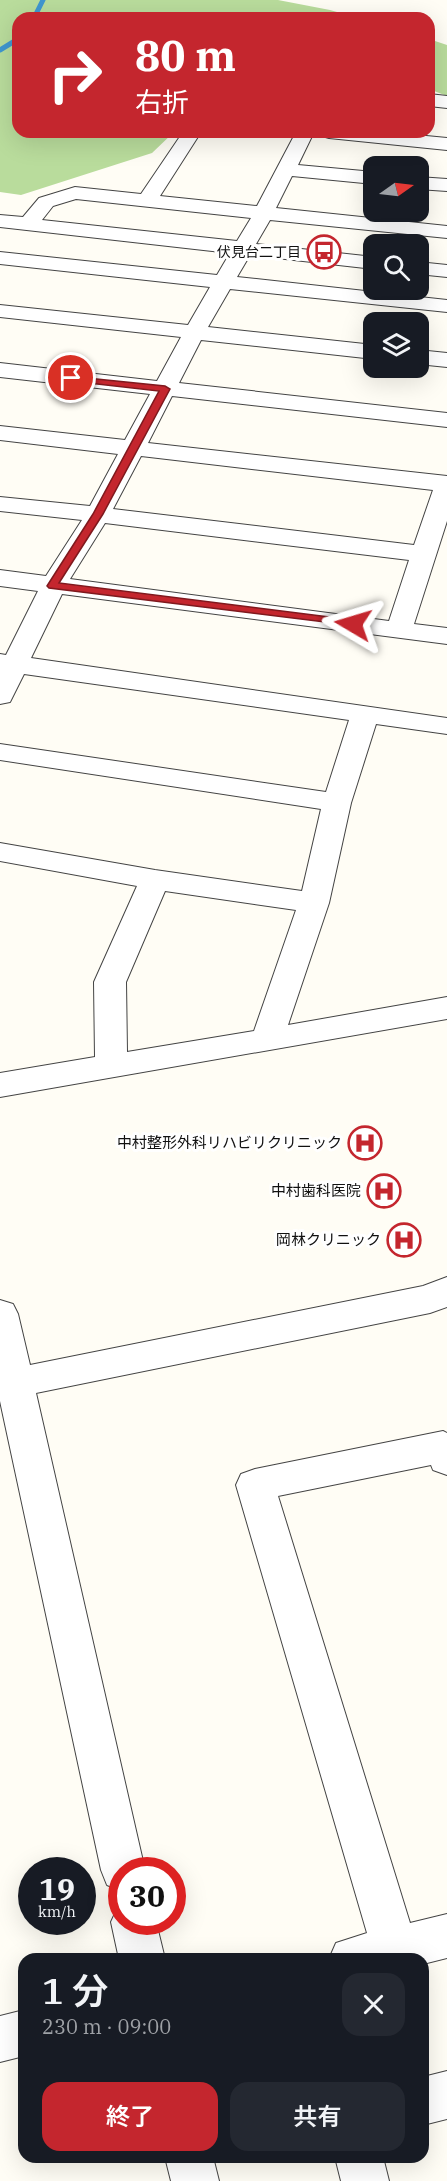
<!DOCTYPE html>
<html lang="ja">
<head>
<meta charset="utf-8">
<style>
	body { margin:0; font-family:"IBM Plex Serif","Noto Sans JP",serif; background:#242831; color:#f1f3f6; height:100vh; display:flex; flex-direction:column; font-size:22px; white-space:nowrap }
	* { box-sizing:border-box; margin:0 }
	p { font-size:20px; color:#9ea1a6 }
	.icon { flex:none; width:33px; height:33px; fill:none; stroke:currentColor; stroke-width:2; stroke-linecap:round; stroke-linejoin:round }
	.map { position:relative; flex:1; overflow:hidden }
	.panel { position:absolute; left:18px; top:1953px; width:411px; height:210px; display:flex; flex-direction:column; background:#171b24; border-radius:18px; box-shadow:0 6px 24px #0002 }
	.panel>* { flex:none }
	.hud { position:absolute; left:12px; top:12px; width:423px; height:126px; border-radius:18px; box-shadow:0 6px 24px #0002; background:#c4262e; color:#fff; overflow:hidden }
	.needle { width:39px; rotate:76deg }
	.controls { position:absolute; left:363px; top:156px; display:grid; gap:12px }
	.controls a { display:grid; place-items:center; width:66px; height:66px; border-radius:12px; background:#171b24; box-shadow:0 6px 24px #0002; font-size:30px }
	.speed { position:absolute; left:18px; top:1857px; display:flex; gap:12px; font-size:30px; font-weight:700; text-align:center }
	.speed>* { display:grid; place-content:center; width:78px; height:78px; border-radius:50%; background:#171b24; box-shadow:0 6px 24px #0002; line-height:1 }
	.speed small { font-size:15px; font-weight:400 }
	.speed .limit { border:9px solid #d22; background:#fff; color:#111 }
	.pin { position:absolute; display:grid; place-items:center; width:51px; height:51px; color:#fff; margin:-26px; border:3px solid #fff; border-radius:50%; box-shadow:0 2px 6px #0007 }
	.me { position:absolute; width:66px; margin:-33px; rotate:277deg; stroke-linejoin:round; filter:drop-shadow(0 0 4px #0008) }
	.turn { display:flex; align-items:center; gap:21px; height:126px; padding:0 24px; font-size:27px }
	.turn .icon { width:78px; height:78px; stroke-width:2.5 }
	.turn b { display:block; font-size:42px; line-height:51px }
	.round { display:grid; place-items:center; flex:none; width:63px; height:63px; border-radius:18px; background:#242831 }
	.overview { display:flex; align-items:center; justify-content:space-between; height:102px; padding:0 24px }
	h1 { font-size:36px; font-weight:600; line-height:45px }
	.primary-button { display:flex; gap:12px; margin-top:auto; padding:12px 24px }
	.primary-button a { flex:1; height:69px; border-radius:18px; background:#c4262e; color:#fff; font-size:24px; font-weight:600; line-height:69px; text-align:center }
	.primary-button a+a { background:#242831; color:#f1f3f6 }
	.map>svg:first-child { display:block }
</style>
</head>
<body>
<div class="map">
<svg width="447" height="2181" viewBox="0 0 447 2181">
	<rect width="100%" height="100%" fill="#fffdf5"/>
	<g fill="#b9dc9c">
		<polygon points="0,0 278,0 330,10 358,18 18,18 18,132 174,132 152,153 21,195 0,192"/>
		<polygon points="429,39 447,45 447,96 429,89"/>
	</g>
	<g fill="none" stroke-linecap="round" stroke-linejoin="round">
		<g stroke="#3f96cf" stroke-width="5">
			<polyline points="34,18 43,0"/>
			<polyline points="0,50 18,39"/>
		</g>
		<g stroke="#444" stroke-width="2">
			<g id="minor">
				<polygon points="429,94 447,96 447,108 429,106"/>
				<path d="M 183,132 L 201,132 L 160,196 L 257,206 L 296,132 L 314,132 L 298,165 L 374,172 L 374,184 L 292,176 L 276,208 L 447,226 L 447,238 L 270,220 L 256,244 L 374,257 L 374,269 L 250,255 L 237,277 L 447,300 L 447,312 L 230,289 L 208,327 L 374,345 L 374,359 L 201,340 L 179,383 L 447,413 L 447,427 L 172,396 L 148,443 L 447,476 L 447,521 L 414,624 L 447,628 L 447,644 L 62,594 L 31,658 L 447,718 L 447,734 L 376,724 L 351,803 L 329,903 L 288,1025 L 447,997 L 447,1019 L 0,1097 L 0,1073 L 95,1057 L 94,982 L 137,886 L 0,861 L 0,843 L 155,870 L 302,891 L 321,809 L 0,760 L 0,744 L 326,792 L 349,720 L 24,674 L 10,702 L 0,704 L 0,654 L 6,655 L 38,591 L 0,586 L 0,570 L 46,576 L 82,520 L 0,511 L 0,497 L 90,506 L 118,454 L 0,440 L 0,426 L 125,440 L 150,394 L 0,377 L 0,363 L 157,381 L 181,337 L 0,317 L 0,305 L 188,325 L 210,287 L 0,264 L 0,252 L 217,275 L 230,253 L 0,227 L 0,215 L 23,217 L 39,198 L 75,187 L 141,194 ZM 76,199 L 251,218 L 237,241 L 42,220 L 53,206 ZM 141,456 L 433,490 L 414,545 L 113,509 ZM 105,523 L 409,560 L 389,621 L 70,579 ZM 165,891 L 296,910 L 254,1031 L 127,1052 L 126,982 Z"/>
				<polygon points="320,132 385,132 447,138 447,150 329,138 322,136"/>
				<polygon points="418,177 447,179 447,191 418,189"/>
				<polygon points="418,262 447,265 447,277 418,274"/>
				<polygon points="418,350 447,353 447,367 418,364"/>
				<polygon points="447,1277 447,1307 430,1313 36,1393 145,1870 122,1870 122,1891 107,1885 101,1870 0,1401 0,1300 13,1304 18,1314 30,1365 423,1286"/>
				<polygon points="443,1431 447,1433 447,1475 433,1470 431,1465 278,1496 410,1923 447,1914 447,1958 423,1964 423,1959 329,1959 336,1943 367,1933 236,1485 241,1474 255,1469"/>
				<polygon points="122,1905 122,1922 156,1922 165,1959 119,1959 111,1922 118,1907"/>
				<polygon points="24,2010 24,2056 0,2062 0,2016"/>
				<polygon points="447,2071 447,2119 423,2125 423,2077"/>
				<polygon points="165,2157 213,2157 219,2181 171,2181"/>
				<polygon points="335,2157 383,2157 389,2181 341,2181"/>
			</g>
		</g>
		<use href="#minor" fill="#fff" fill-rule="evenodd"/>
	</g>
	<polygon fill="#c4262e" stroke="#7f191e" stroke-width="1.5" points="67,376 165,386 170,389 103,514 59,583 353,620 357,621 357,626 49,588 47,586 93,514 159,391 71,381 66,378"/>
	<defs>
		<g id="bus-ring" transform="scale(1.725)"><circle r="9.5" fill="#fff" stroke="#c4262e" stroke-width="1.5"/><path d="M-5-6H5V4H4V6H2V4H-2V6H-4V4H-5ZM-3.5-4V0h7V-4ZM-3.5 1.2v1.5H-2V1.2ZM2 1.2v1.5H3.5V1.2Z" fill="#c4262e"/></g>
		<g id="hospital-ring" transform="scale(1.725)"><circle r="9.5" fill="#fff" stroke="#c4262e" stroke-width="1.5"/><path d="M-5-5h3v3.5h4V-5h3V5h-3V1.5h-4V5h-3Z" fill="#c4262e"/></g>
	</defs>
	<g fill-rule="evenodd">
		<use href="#bus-ring" x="324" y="252"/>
		<use href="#hospital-ring" x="365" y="1143"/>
		<use href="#hospital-ring" x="384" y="1191"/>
		<use href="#hospital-ring" x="404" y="1240"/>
	</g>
	<g text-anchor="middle" stroke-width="6" stroke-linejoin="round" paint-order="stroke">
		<g font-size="14" fill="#111" stroke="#fff" text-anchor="end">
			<text x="301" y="257">伏見台二丁目</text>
		</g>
		<g font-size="15" fill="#111" stroke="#fff" text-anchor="end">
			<text x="342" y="1148">中村整形外科リハビリクリニック</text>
			<text x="361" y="1196">中村歯科医院</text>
			<text x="381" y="1245">岡林クリニック</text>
		</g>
	</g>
</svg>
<div class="controls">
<a><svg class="needle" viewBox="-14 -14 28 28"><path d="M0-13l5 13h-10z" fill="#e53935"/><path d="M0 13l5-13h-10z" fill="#9ea1a6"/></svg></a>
<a><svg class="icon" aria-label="search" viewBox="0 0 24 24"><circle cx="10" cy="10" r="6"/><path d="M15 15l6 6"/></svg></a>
<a><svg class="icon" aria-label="layers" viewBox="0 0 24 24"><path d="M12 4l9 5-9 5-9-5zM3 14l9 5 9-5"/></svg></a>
</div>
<div class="speed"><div>19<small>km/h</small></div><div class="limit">30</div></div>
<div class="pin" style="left:71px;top:378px;background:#d93025"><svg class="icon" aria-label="arrive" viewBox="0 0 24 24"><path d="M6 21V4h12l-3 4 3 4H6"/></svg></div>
<svg class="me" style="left:353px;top:624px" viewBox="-20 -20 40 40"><path d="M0-17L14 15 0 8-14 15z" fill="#c4262e" stroke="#fff" stroke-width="4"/></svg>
<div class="hud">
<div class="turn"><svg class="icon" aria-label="right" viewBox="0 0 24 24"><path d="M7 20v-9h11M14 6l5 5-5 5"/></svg><div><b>80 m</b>右折</div></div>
</div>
<section class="panel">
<div class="overview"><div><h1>1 分</h1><p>230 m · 09:00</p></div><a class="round"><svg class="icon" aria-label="close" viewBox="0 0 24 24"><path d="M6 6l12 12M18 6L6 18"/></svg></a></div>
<div class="primary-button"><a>終了</a><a>共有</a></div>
</section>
</div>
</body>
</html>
